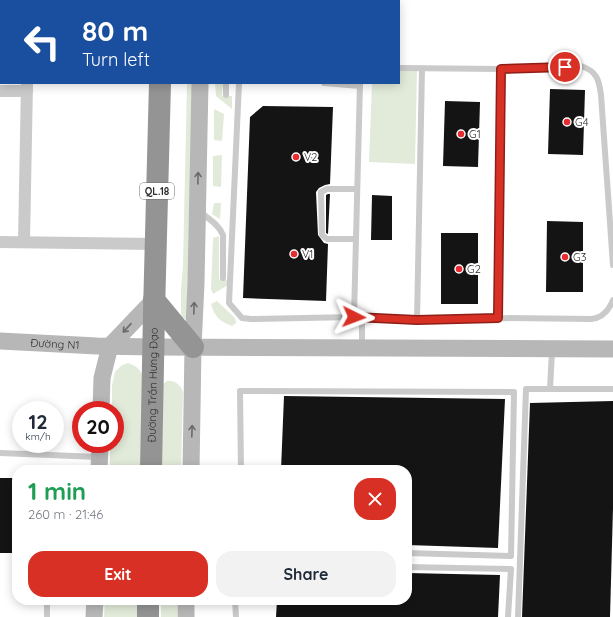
<!DOCTYPE html>
<html lang="en">
<head>
<meta charset="utf-8">
<style>
	body { margin:0; font-family:Quicksand,sans-serif; background:#f2f2f3; color:#1f2937; height:100vh; display:flex; flex-direction:column; font-size:15px; white-space:nowrap }
	* { box-sizing:border-box; margin:0 }
	p { font-size:13px; color:#747a83 }
	.icon { flex:none; width:22px; height:22px; fill:none; stroke:currentColor; stroke-width:2; stroke-linecap:round; stroke-linejoin:round }
	.map { position:relative; flex:1; overflow:hidden }
	.panel { position:absolute; left:12px; top:465px; width:400px; height:140px; display:flex; flex-direction:column; background:#fff; border-radius:16px; box-shadow:0 2px 10px #0003 }
	.panel>* { flex:none }
	.hud { position:absolute; left:0px; top:0px; width:400px; height:84px; box-shadow:0 2px 10px #0003; background:#1a4fa0; color:#fff; overflow:hidden }
	.speed { position:absolute; left:12px; top:401px; display:flex; gap:8px; font-size:20px; font-weight:700; text-align:center }
	.speed>* { display:grid; place-content:center; width:52px; height:52px; border-radius:50%; background:#fff; box-shadow:0 2px 10px #0003; line-height:1 }
	.speed small { font-size:10px; font-weight:400 }
	.speed .limit { border:6px solid #d22; background:#fff; color:#111 }
	.pin { position:absolute; display:grid; place-items:center; width:34px; height:34px; color:#fff; margin:-17px; border:2px solid #fff; border-radius:50%; box-shadow:0 1px 4px #0007 }
	.me { position:absolute; width:44px; margin:-22px; rotate:93deg; stroke-linejoin:round; filter:drop-shadow(0 0 3px #0008) }
	.turn { display:flex; align-items:center; gap:14px; height:84px; padding:0 16px; font-size:18px }
	.turn .icon { width:52px; height:52px; stroke-width:2.5 }
	.turn b { display:block; font-size:28px; line-height:34px }
	.round { display:grid; place-items:center; flex:none; width:42px; height:42px; border-radius:16px; background:#f2f2f3 }
	.overview { display:flex; align-items:center; justify-content:space-between; height:68px; padding:0 16px }
	h1 { font-size:24px; font-weight:800; line-height:30px; color:#1e9e55 }
	.cta { display:flex; gap:8px; margin-top:auto; padding:8px 16px }
	.cta a { flex:1; height:46px; border-radius:16px; background:#d93025; color:#fff; font-size:16px; font-weight:800; line-height:46px; text-align:center }
	.cta a+a { background:#f2f2f3; color:#1f2937 }
	.map>svg:first-child { display:block }
</style>
</head>
<body>
<div class="map">
<svg width="613" height="617" viewBox="0 0 613 617">
	<rect width="100%" height="100%" fill="#fff"/>
	<g fill="#e2ebda">
		<polygon points="399,68 417,68 415,164 369,162 372,83 399,83"/>
		<polygon points="187,83 196,83 194,180 186,319 182,317 181,313 181,289 183,266"/>
		<polygon points="215,83 223,83 222,96 232,96 232,109 216,96"/>
		<polygon points="214,109 224,114 222,141 214,140"/>
		<polygon points="222,155 221,187 213,186 213,156"/>
		<polygon points="214,203 221,203 220,219 212,214"/>
		<polygon points="219,236 219,279 227,280 228,285 213,294 211,289 213,238"/>
		<path d="M 217,301 L 235,318 L 236,323 L 232,326 C 219,321 215,317 211,304 Z"/>
		<path d="M 128,363 C 137,366 141,370 144,379 L 141,470 L 110,470 L 110,444 L 115,444 L 115,410 L 112,410 L 112,385 L 115,372 L 122,365 Z"/>
		<path d="M 167,381 C 174,380 181,385 183,392 L 181,470 L 162,470 L 161,397 L 162,385 Z"/>
		<polygon points="105,600 137,600 137,617 104,617"/>
		<rect x="161" y="600" width="16" height="17"/>
	</g>
	<g fill="#141414">
		<polygon points="550,89 585,90 583,155 548,154"/>
		<polygon points="445,101 480,102 478,167 443,166"/>
		<polygon points="263,106 333,107 330,184 325,185 319,188 316,192 318,235 324,243 328,244 326,301 243,298 250,117"/>
		<polygon points="328,194 330,194 328,234 326,233 326,195"/>
		<polygon points="372,195 392,196 392,240 371,240"/>
		<polygon points="547,221 583,222 583,292 546,292"/>
		<rect x="441" y="233" width="37" height="71"/>
		<polygon points="284,396 505,399 498,548 407,545 407,470 281,470"/>
		<polygon points="613,401 613,508 610,617 522,617 530,403"/>
		<rect x="0" y="478" width="17" height="75"/>
		<polygon points="407,573 500,575 498,617 276,617 277,600 407,600"/>
	</g>
	<g fill="none" stroke-linecap="round" stroke-linejoin="round">
		<g stroke="#cacaca" stroke-width="6">
			<polyline points="236,0 236,1"/>
			<polyline points="360,0 360,1"/>
			<polyline points="277,1 277,0"/>
			<path d="M 399,68 L 501,69 L 581,66 C 597,71 599,80 601,95 L 613,265"/>
			<path d="M 239,83 L 229,303 L 242,318 L 251,319 L 354,317 L 417,320 L 498,318 L 591,319 C 602,318 609,310 613,300"/>
			<polyline points="324,83 360,86"/>
			<polyline points="226,95 226,83"/>
			<path d="M 200,212 C 209,219 219,225 223,235 L 223,278"/>
			<polyline points="355,239 327,239 322,235 321,192 327,189 357,189"/>
			<polyline points="354,317 360,83"/>
			<polyline points="498,318 501,69"/>
			<polyline points="417,320 422,69"/>
			<polyline points="362,347 362,317"/>
			<polyline points="550,389 552,351"/>
			<polyline points="0,453 98,457"/>
			<polyline points="241,470 240,391 514,392 511,556 407,553"/>
			<polyline points="407,567 511,569 508,617"/>
			<polyline points="235,600 236,617"/>
			<polyline points="47,617 47,600"/>
			<polyline points="518,617 526,389 613,389"/>
		</g>
		<g stroke="#cacaca" stroke-width="12">
			<polyline points="29,1 29,0"/>
			<polyline points="0,91 27,91"/>
			<polyline points="0,242 156,244"/>
			<polyline points="24,242 27,83"/>
		</g>
		<g stroke="#b7b7b7" stroke-width="17">
			<polyline points="201,0 201,1"/>
			<path id="s1" d="M 0,341 L 97,346 L 154,347 L 613,349"/>
			<polyline points="101,410 102,378 110,346 154,300"/>
			<polyline points="99,470 100,444"/>
			<polyline points="191,470 193,347 196,283 200,83"/>
			<polyline points="94,617 95,600"/>
			<polyline points="186,617 186,600"/>
		</g>
		<g stroke="#949494" stroke-width="22">
			<polyline points="162,0 162,1"/>
			<polyline points="154,300 193,347"/>
			<path id="s2" d="M 151,470 L 154,312 L 160,83"/>
			<polyline points="148,617 148,600"/>
		</g>
	</g>
	<defs><path id="oneway-shaft" d="M-6 0H5M1.5-3L5.5 0L1.5 3" fill="none" stroke-width="1.6" stroke-linecap="round" stroke-linejoin="round"/></defs>
	<g stroke="#6b6b6b">
		<use href="#oneway-shaft" transform="translate(198 178) rotate(-89)"/>
		<use href="#oneway-shaft" transform="translate(194 308) rotate(-88)"/>
		<use href="#oneway-shaft" transform="translate(127 328) rotate(133)"/>
		<use href="#oneway-shaft" transform="translate(192 431) rotate(-88)"/>
	</g>
	<g fill="none" stroke-linecap="round" stroke-linejoin="round">
		<g stroke="#8d1f18" stroke-width="10">
			<polyline id="route" points="354,317 417,320 498,318 501,69 565,67"/>
		</g>
		<use href="#route" stroke="#d93025" stroke-width="7"/>
	</g>
	<g fill="#e72c32" stroke="#fff" stroke-width="1.5">
		<circle cx="567" cy="122" r="4"/>
		<circle cx="461" cy="134" r="4"/>
		<circle cx="296" cy="157" r="4"/>
		<circle cx="294" cy="254" r="4"/>
		<circle cx="565" cy="257" r="4"/>
		<circle cx="459" cy="269" r="4"/>
	</g>
	<g text-anchor="middle" stroke-width="4" stroke-linejoin="round" paint-order="stroke">
		<rect fill="#fff" stroke="#6c6c6c" stroke-width="1" x="140" y="183" width="34" height="16" rx="3"/>
		<g font-size="10" font-weight="bold" fill="#2d2d2d">
			<text x="157" y="195">QL.18</text>
		</g>
		<g font-size="11" fill="#2d2d2d" stroke="#fff" text-anchor="start">
			<text x="575" y="126">G4</text>
			<text x="469" y="138">G1</text>
			<text x="304" y="161">V2</text>
			<text x="302" y="258">V1</text>
			<text x="573" y="261">G3</text>
			<text x="467" y="273">G2</text>
		</g>
		<g font-size="11" fill="#2d2d2d" stroke="#fff">
			<text dy="4" stroke="none"><textPath href="#s1" startOffset="55">Đường N1</textPath></text>
			<text dy="4" stroke="none"><textPath href="#s2" startOffset="85">Đường Trần Hưng Đạo</textPath></text>
		</g>
	</g>
</svg>
<div class="speed"><div>12<small>km/h</small></div><div class="limit">20</div></div>
<div class="pin" style="left:565px;top:67px;background:#d93025"><svg class="icon" aria-label="arrive" viewBox="0 0 24 24"><path d="M6 21V4h12l-3 4 3 4H6"/></svg></div>
<svg class="me" style="left:354px;top:317px" viewBox="-20 -20 40 40"><path d="M0-17L14 15 0 8-14 15z" fill="#d93025" stroke="#fff" stroke-width="4"/></svg>
<div class="hud">
<div class="turn"><svg class="icon" aria-label="left" viewBox="0 0 24 24"><path d="M17 20v-9H6M10 6l-5 5 5 5"/></svg><div><b>80 m</b>Turn left</div></div>
</div>
<section class="panel">
<div class="overview"><div><h1>1 min</h1><p>260 m · 21:46</p></div><a class="round" style="background:#d93025;color:#fff"><svg class="icon" aria-label="close" viewBox="0 0 24 24"><path d="M6 6l12 12M18 6L6 18"/></svg></a></div>
<div class="cta"><a>Exit</a><a>Share</a></div>
</section>
</div>
</body>
</html>
